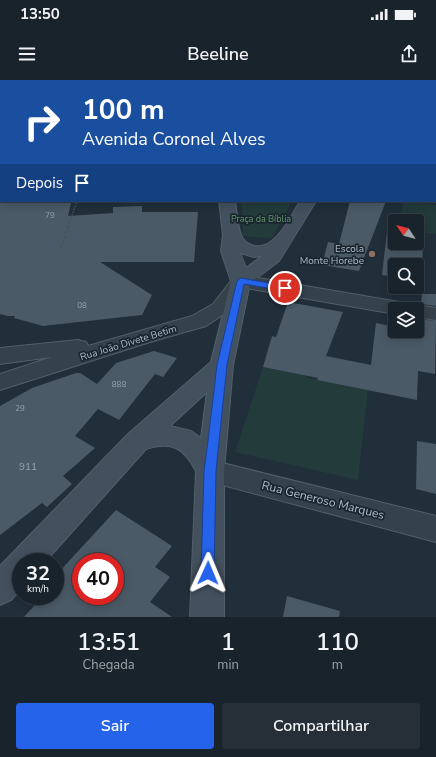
<!DOCTYPE html>
<html lang="pt">
<head>
<meta charset="utf-8">
<style>
	body { margin:0; font-family:"Nunito Sans",sans-serif; background:#262f38; color:#f1f3f6; height:100vh; display:flex; flex-direction:column; font-size:15px; white-space:nowrap }
	* { box-sizing:border-box; margin:0 }
	p { font-size:13px; color:#9fa4a9 }
	.icon { flex:none; width:22px; height:22px; fill:none; stroke:currentColor; stroke-width:2; stroke-linecap:round; stroke-linejoin:round }
	.map { position:relative; height:537px; overflow:hidden }
	.side { display:flex; flex-direction:column; background:#19232c; flex:1 }
	.side>* { flex:none }
	.guide { position:absolute; left:0px; top:0px; width:436px; height:122px; box-shadow:0 2px 10px #0003,0 0 0 1px #374048; background:#1a4fa0; color:#fff; overflow:hidden }
	.needle { width:26px; rotate:305deg }
	.tools { position:absolute; left:388px; top:134px; display:grid; gap:8px }
	.tools a { display:grid; place-items:center; width:36px; height:36px; border-radius:4px; background:#19232c; box-shadow:0 2px 10px #0003,0 0 0 1px #374048; font-size:20px }
	.speed { position:absolute; left:12px; top:473px; display:flex; gap:8px; font-size:20px; font-weight:700; text-align:center }
	.speed>* { display:grid; place-content:center; width:52px; height:52px; border-radius:50%; background:#19232c; box-shadow:0 2px 10px #0003,0 0 0 1px #374048; line-height:1 }
	.speed small { font-size:10px; font-weight:400 }
	.speed .limit { border:6px solid #d22; background:#fff; color:#111 }
	.pin { position:absolute; display:grid; place-items:center; width:34px; height:34px; color:#fff; margin:-17px; border:2px solid #fff; border-radius:50%; box-shadow:0 1px 4px #0007 }
	.me { position:absolute; width:44px; margin:-22px; rotate:1deg; stroke-linejoin:round; filter:drop-shadow(0 0 3px #0008) }
	.turn { display:flex; align-items:center; gap:14px; height:84px; padding:0 16px; font-size:18px }
	.turn .icon { width:52px; height:52px; stroke-width:2.5 }
	.turn b { display:block; font-size:28px; line-height:34px }
	.then { display:flex; align-items:center; height:38px; padding:0 16px; background:#0003; gap:8px; font-size:15px }
	.eta { display:flex; justify-content:space-evenly; align-items:center; height:68px; text-align:center }
	.eta b { font-size:24px; font-weight:600; line-height:28px }
	.action { display:flex; gap:8px; margin-top:auto; padding:8px 16px }
	.action a { flex:1; height:46px; border-radius:4px; background:#2563eb; color:#fff; font-size:16px; font-weight:600; line-height:46px; text-align:center }
	.action a+a { background:#262f38; color:#f1f3f6 }
	.status { display:flex; justify-content:space-between; align-items:center; height:28px; padding:0 20px; background:#19232c; direction:ltr }
	.status svg { height:11px; fill:currentColor }
	header { display:flex; justify-content:space-between; align-items:center; height:52px; padding:0 16px; background:#19232c; font-size:18px; font-weight:600 }
	.map>svg:first-child { display:block }
</style>
</head>
<body>
<div class="status"><b>13:50</b><svg viewBox="0 0 49 12"><path d="M0 12V9h3v3zM5 12V6h3v6zM10 12V3h3v9zM15 12V0h3v12zM26 1h20v11H26zM47 4h2v5h-2z"/></svg></div>
<header><svg class="icon" aria-label="menu" viewBox="0 0 24 24"><path d="M4 6h16M4 12h16M4 18h16"/></svg>Beeline<svg class="icon" aria-label="share" viewBox="0 0 24 24"><path d="M12 15V3M7 8l5-5 5 5M5 13v7h14v-7"/></svg></header>
<div class="map">
<svg width="436" height="537" viewBox="0 0 436 537">
	<rect width="100%" height="100%" fill="#212f3a"/>
	<g fill="#233b3b">
		<polygon points="242,121 292,121 272,158 243,156"/>
		<polygon points="404,121 436,125 436,154 417,152 417,141 400,141"/>
		<polygon points="263,287 307,296 307,298 368,310 358,400 235,372"/>
	</g>
	<g fill="#4a5a66" fill-rule="evenodd">
		<polygon points="48,121 71,123 68,136 113,133 113,127 142,126 142,132 198,132 194,182 100,182 152,215 142,235 43,246 14,238 15,236 8,236 0,234 0,122"/>
		<polygon points="350,121 386,121 359,191 322,185 328,162 339,164"/>
		<polygon points="387,151 395,152 395,163 417,163 417,156 423,157 422,201 417,200 417,185 395,185 395,197 382,195"/>
		<polygon points="422,214 436,214 436,226 421,224"/>
		<polygon points="288,222 343,232 326,276 371,285 376,243 395,247 395,251 419,251 420,239 436,241 435,294 418,291 417,320 317,300 318,298 263,287 272,256 276,257"/>
		<polygon points="154,271 177,278 163,297 155,294 119,340 98,329 75,356 95,368 63,396 72,404 47,427 42,423 0,455 0,326 32,308 76,293 80,293 97,304 116,283"/>
		<polygon points="417,361 436,364 436,414 416,409"/>
		<path d="M 116,430 L 172,466 L 155,487 L 170,497 L 150,522 L 172,537 L 24,537 L 43,516 L 55,516 L 55,503 L 61,496 L 58,493 ZM 81,482 L 115,482 L 115,516 L 81,516 Z"/>
		<polygon points="287,516 340,531 339,537 283,537"/>
	</g>
	<g fill="none" stroke-linecap="round" stroke-linejoin="round">
		<g stroke="#535f68" stroke-width="2">
			<rect id="lane" x="435" y="15" width="1" height="4"/>
		</g>
		<g stroke="#535f68" stroke-width="2">
			<g id="street">
				<rect x="391" y="0" width="11" height="1"/>
				<rect x="435" y="43" width="1" height="8"/>
				<polygon points="435,112 436,112 436,122 432,121 435,121"/>
				<path d="M 241,195 L 405,223 C 415,225 425,226 436,228 L 436,240 L 417,237 L 417,229 L 395,229 L 395,234 L 246,208 L 227,232 L 206,246 L 150,262 L 0,310 L 0,294 L 52,277 L 0,284 L 0,268 L 78,260 L 86,262 L 88,266 L 192,236 L 213,224 L 234,197 Z"/>
				<polygon points="210,380 436,436 436,462 200,399 196,391 200,383"/>
			</g>
		</g>
		<g stroke="#535f68" stroke-width="2">
			<g id="secondary">
				<rect x="161" y="0" width="11" height="1"/>
				<rect x="192" y="0" width="10" height="1"/>
				<rect x="0" y="105" width="1" height="10"/>
				<path d="M 219,121 L 235,121 C 237,132 237,144 241,155 C 242,159 247,163 251,165 C 274,174 291,136 300,121 L 316,121 L 279,181 L 250,203 L 233,285 L 224,391 L 224,537 L 190,537 L 196,391 C 184,367 171,361 146,369 L 45,482 L 21,482 L 21,509 L 11,520 L 0,525 L 0,486 L 128,354 L 211,282 L 231,201 L 221,171 L 223,155 ZM 240,173 L 254,177 L 262,176 L 246,188 ZM 207,312 L 201,358 L 191,351 L 170,346 Z"/>
			</g>
		</g>
		<polyline stroke="#415857" stroke-width="1.5" stroke-dasharray="1.5 1.5" stroke-linecap="butt" points="68,147 77,121"/>
		<polyline stroke="#415857" stroke-width="2" stroke-dasharray="2.5 2.5" stroke-linecap="butt" points="61,168 68,146"/>
		<use href="#lane" fill="#35414b" fill-rule="evenodd"/>
		<use href="#street" fill="#35414b" fill-rule="evenodd"/>
		<use href="#secondary" fill="#43505e" fill-rule="evenodd"/>
	</g>
	<polygon fill="#2563eb" stroke="#184099" points="241,198 285,206 289,208 285,211 244,204 227,285 219,361 216,391 214,493 212,498 208,500 203,498 201,493 204,391 208,361 217,285 237,201"/>
	<circle fill="#8d6e63" stroke="#1a262f" stroke-width="1.5" cx="372" cy="174" r="4"/>
	<g text-anchor="middle" stroke-width="3.5" stroke-linejoin="round" paint-order="stroke">
		<g font-size="8" fill="#96a4af">
			<text x="50" y="138">79</text>
			<text x="82" y="228">08</text>
			<text x="119" y="307">888</text>
			<text x="20" y="331">29</text>
		</g>
		<g font-size="9" fill="#66986b" stroke="#1a262f">
			<text x="261" y="142">Praça da Bíblia</text>
		</g>
		<g font-size="10" fill="#b0bcc7" stroke="#1a262f" text-anchor="end">
			<text x="364" y="172">Escola<tspan x="364" dy="12">Monte Horebe</tspan></text>
		</g>
		<g font-size="10" fill="#b0bcc7" stroke="#1a262f">
			<text transform="translate(128 262) rotate(-17)" y="4">Rua João Divete Betim</text>
		</g>
		<g font-size="10" fill="#96a4af">
			<text x="28" y="390">911</text>
		</g>
		<g font-size="12" fill="#b0bcc7" stroke="#1a262f">
			<text transform="translate(323 420) rotate(14)" y="4">Rua Generoso Marques</text>
		</g>
	</g>
</svg>
<div class="tools">
<a><svg class="needle" viewBox="-14 -14 28 28"><path d="M0-13l5 13h-10z" fill="#e53935"/><path d="M0 13l5-13h-10z" fill="#9fa4a9"/></svg></a>
<a><svg class="icon" aria-label="search" viewBox="0 0 24 24"><circle cx="10" cy="10" r="6"/><path d="M15 15l6 6"/></svg></a>
<a><svg class="icon" aria-label="layers" viewBox="0 0 24 24"><path d="M12 4l9 5-9 5-9-5zM3 14l9 5 9-5"/></svg></a>
</div>
<div class="speed"><div>32<small>km/h</small></div><div class="limit">40</div></div>
<div class="pin" style="left:285px;top:208px;background:#d93025"><svg class="icon" aria-label="arrive" viewBox="0 0 24 24"><path d="M6 21V4h12l-3 4 3 4H6"/></svg></div>
<svg class="me" style="left:208px;top:493px" viewBox="-20 -20 40 40"><path d="M0-17L14 15 0 8-14 15z" fill="#2563eb" stroke="#fff" stroke-width="4"/></svg>
<div class="guide">
<div class="turn"><svg class="icon" aria-label="right" viewBox="0 0 24 24"><path d="M7 20v-9h11M14 6l5 5-5 5"/></svg><div><b>100 m</b>Avenida Coronel Alves</div></div>
<div class="then">Depois<svg class="icon" aria-label="arrive" viewBox="0 0 24 24"><path d="M6 21V4h12l-3 4 3 4H6"/></svg></div>
</div>
</div>
<section class="side">
<div class="eta">
<div><b>13:51</b><p>Chegada</p></div>
<div><b>1</b><p>min</p></div>
<div><b>110</b><p>m</p></div>
</div>
<div class="action"><a>Sair</a><a>Compartilhar</a></div>
</section>
</body>
</html>
